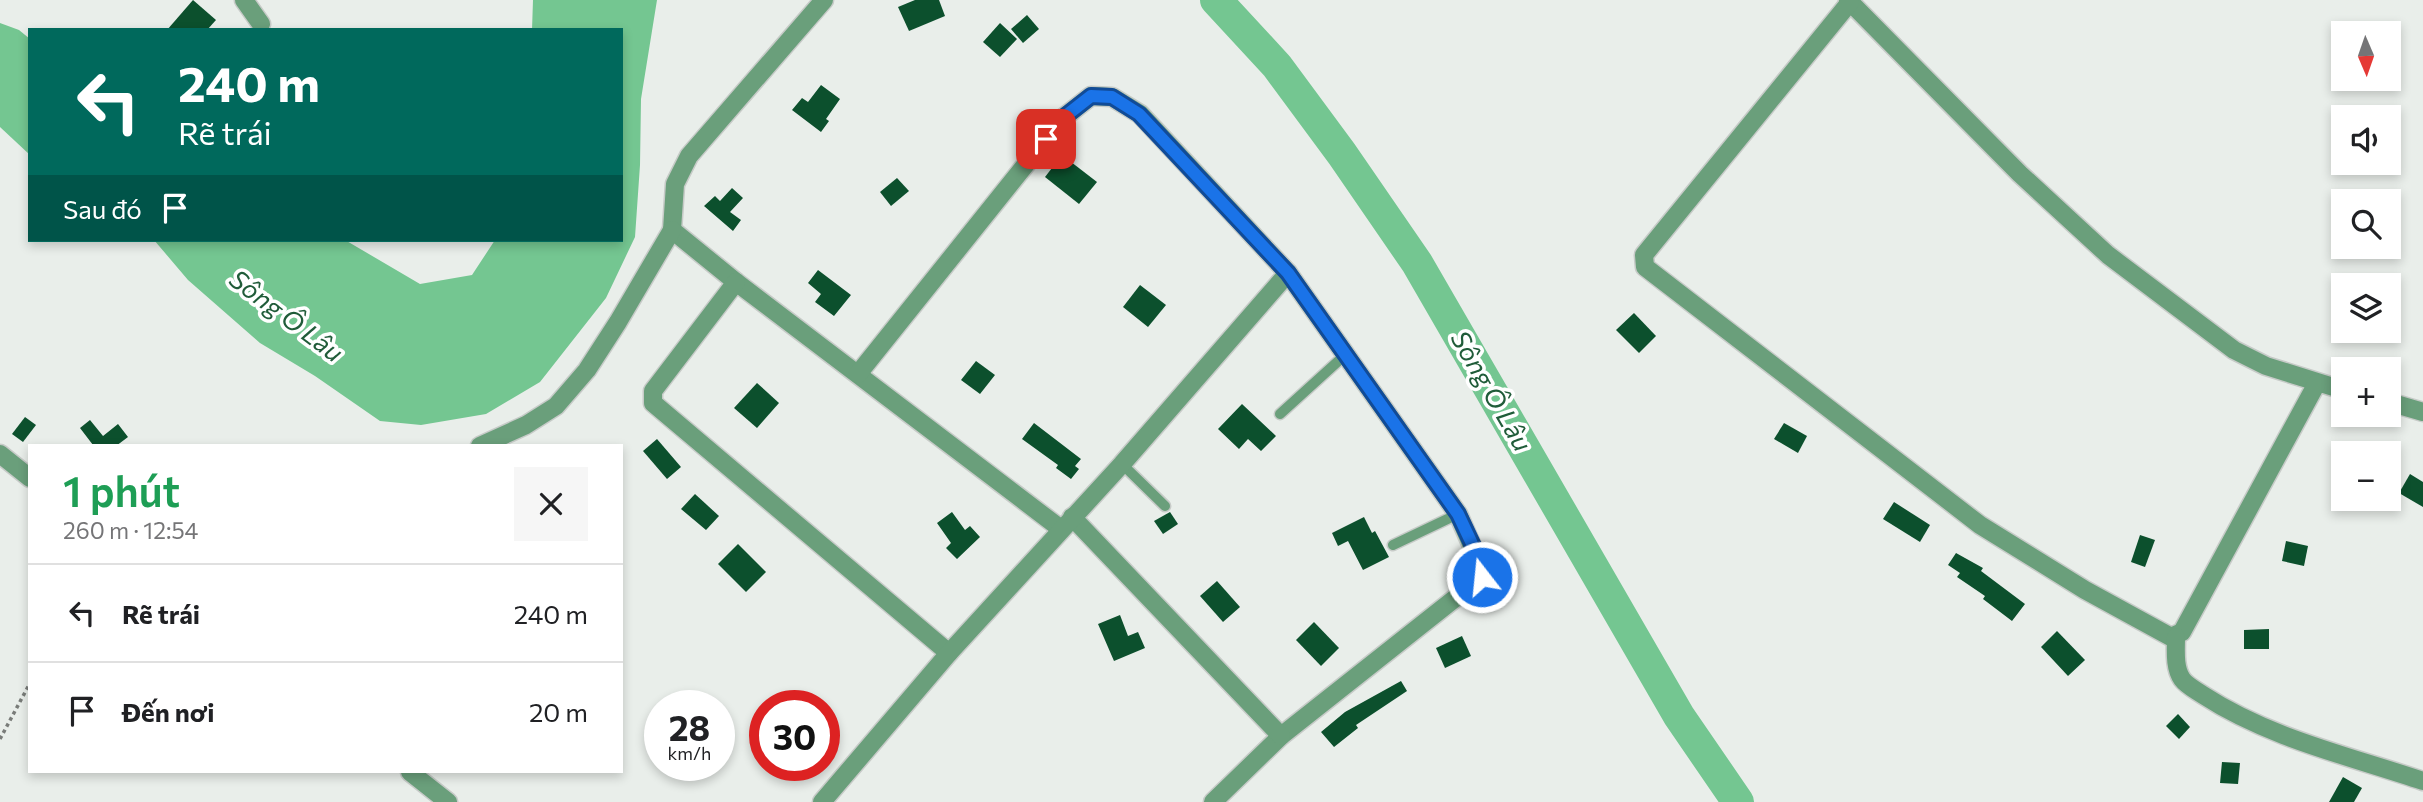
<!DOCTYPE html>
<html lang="vi">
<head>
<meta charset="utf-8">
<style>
	body { margin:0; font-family:Commissioner,sans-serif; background:#f6f6f6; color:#202124; height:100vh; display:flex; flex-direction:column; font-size:26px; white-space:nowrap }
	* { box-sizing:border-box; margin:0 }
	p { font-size:23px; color:#757577 }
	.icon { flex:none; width:38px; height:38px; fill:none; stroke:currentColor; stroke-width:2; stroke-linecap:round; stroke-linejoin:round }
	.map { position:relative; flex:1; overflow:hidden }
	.details { position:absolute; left:28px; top:444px; width:595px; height:329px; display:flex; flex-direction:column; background:#fff; border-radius:0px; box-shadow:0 4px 10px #0003 }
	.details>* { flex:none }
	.banner { position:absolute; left:28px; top:28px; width:595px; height:214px; border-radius:0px; box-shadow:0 4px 10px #0003; background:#00695c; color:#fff; overflow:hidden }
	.needle { width:46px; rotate:178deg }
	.controls { position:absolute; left:2331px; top:21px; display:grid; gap:14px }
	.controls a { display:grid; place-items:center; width:70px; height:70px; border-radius:0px; background:#fff; box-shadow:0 4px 10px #0003; font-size:35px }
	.speed { position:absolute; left:644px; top:690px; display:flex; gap:14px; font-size:35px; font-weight:700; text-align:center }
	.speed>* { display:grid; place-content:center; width:91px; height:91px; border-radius:50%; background:#fff; box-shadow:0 4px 10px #0003; line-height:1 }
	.speed small { font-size:18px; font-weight:400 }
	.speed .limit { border:10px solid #d22; background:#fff; color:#111 }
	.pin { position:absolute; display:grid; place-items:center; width:60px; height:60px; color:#fff; margin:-30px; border-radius:14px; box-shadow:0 4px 10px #0006 }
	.me { position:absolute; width:77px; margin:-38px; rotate:344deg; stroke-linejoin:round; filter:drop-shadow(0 0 5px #0008) }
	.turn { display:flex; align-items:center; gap:24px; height:147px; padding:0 35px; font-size:32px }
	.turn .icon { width:91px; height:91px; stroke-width:2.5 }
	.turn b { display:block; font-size:49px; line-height:60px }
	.then { display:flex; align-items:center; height:66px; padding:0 35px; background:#0003; gap:14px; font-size:26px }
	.round { display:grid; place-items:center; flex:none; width:74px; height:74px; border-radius:0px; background:#f6f6f6 }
	.headline { display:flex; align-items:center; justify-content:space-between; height:119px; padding:0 35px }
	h1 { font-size:42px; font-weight:600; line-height:52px; color:#1e9e55 }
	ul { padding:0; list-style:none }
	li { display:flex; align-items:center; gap:21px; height:98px; padding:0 35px; border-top:2px solid #e0e0e0 }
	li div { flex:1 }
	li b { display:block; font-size:26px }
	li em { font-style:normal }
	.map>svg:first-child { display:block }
</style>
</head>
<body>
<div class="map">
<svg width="2423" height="802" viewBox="0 0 2423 802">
	<rect width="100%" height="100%" fill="#e9eeea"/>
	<g fill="#74c691">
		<polygon points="533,0 657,0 641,99 640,165 635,237 606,298 540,382 486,414 421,425 380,421 315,376 260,343 188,280 154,240 345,240 420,284 472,275 495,240 621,240 621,30 532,30"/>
		<polygon points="0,23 19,30 30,39 30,155 0,127"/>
	</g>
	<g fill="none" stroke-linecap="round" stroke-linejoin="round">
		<polyline stroke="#74c691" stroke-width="32" points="1216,0 1277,66 1342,154 1417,263 1679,716 1738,802"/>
	</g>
	<g fill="#0c502d">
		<polygon points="193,0 216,20 207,30 167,30"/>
		<polygon points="915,0 939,0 945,16 909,31 898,7"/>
		<polygon points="1027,15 1039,29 1023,43 1011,29"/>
		<polygon points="1000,23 1017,39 1000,57 983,42"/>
		<polygon points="821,85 840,99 826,119 829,121 821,132 792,110 802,98 808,102"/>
		<polygon points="1062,155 1097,182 1079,204 1045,177"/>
		<polygon points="897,178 909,191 891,206 880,192"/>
		<polygon points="732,188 743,198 730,212 741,220 733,231 704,206 715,196 720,201"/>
		<polygon points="818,270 851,295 834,316 815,302 821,294 808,283"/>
		<polygon points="1140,285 1166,305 1148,327 1123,307"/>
		<polygon points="1634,313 1656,336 1639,353 1616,330"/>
		<polygon points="976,361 995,375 980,394 961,380"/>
		<polygon points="757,383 779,403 757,428 734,408"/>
		<polygon points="1242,404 1276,436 1261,451 1248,439 1239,449 1218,429"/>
		<polygon points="25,417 36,425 23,442 12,434"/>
		<polygon points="90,420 103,436 118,424 128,437 116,446 91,446 93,445 80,428"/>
		<polygon points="1034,423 1081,459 1075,466 1079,469 1071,479 1056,468 1058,465 1022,439"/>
		<polygon points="1784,423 1807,436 1798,453 1774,439"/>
		<polygon points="657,439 681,467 667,479 643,451"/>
		<polygon points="2410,474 2423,482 2423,507 2399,493"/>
		<polygon points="695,494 719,516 706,530 681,509"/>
		<polygon points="1894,502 1930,525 1920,542 1883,519"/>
		<polygon points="952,512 965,530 970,526 980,537 957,559 946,548 951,543 937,523"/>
		<polygon points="1170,512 1178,524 1163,534 1154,521"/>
		<polygon points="1364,517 1372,533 1375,531 1389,557 1363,570 1348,541 1338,546 1332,533"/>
		<polygon points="2140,535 2155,540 2145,567 2131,562"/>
		<polygon points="2286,541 2308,546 2304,566 2282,561"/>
		<polygon points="738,544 766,572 746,592 718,564"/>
		<polygon points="1956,553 1983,568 1981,571 2025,604 2012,621 1983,599 1985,596 1957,577 1960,573 1948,565"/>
		<polygon points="1217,581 1240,607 1223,622 1200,596"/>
		<polygon points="1120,615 1128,636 1138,632 1145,648 1114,661 1098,624"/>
		<polygon points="1314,622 1339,648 1321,666 1296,640"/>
		<polygon points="2269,629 2269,649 2244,649 2244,630"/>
		<polygon points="2057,631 2085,660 2068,676 2041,647"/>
		<polygon points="1462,636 1471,656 1445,668 1436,648"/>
		<polygon points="1401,681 1407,691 1356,725 1358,728 1334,747 1321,732 1345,712"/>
		<polygon points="2178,714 2190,727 2179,739 2166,726"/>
		<polygon points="2222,762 2240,763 2238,784 2220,783"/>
		<polygon points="2343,777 2362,788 2354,802 2329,802"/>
	</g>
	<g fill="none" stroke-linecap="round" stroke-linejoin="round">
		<g stroke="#c7cbc8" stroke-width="13">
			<g id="lane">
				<polyline points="1280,414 1345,355"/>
				<polyline points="1122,464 1165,506"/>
				<polyline points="1393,545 1458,514"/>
			</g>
		</g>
		<g stroke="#c7cbc8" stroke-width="21">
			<g id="street">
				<polyline points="244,0 261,24"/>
				<polyline points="824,0 689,156 675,184 672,230 736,282 1061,529"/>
				<polyline points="1848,0 2020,174 2108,255 2234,350 2266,366 2343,390"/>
				<polyline points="1850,2 1644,255 1645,267 1980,525 2085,590 2171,637 2182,632 2317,383"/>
				<polyline points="736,282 653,391 653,403 949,653"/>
				<polyline points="858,374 1063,118 1091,96 1112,97 1140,114 1288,273 1458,514 1483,571 1482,577 1281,736 1213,802"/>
				<polyline points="2389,402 2423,412"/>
				<polyline points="480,446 526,425 556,406 587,370 618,322 672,230"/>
				<polyline points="0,454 30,478"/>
				<polyline points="1072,517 1281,736"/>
				<path d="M 2176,637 C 2176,650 2174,667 2182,679 C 2187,686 2196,690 2203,695 C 2269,738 2349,756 2423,781"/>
				<polyline points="410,772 448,802"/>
				<polyline points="822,802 949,653 1122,464 1288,273"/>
			</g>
		</g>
		<polyline stroke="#797c79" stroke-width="3.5" stroke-dasharray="3.5 3.5" stroke-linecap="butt" points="0,739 30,683"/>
		<use href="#lane" stroke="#6a9f7b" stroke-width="10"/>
		<use href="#street" stroke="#6a9f7b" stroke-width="18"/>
	</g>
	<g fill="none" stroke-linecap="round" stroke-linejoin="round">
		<g stroke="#114b97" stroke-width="18">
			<polyline id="route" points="1046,139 1063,118 1091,96 1112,97 1139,114 1288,273 1458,514 1483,567 1482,577"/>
		</g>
		<use href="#route" stroke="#1a73e8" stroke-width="12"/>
	</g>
	<g text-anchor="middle" stroke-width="7" stroke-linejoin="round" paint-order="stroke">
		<g font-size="26" font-style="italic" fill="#205c39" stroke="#fff">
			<text transform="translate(286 316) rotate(37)" y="9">Sông Ô Lâu</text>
			<text transform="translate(1491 391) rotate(60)" y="9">Sông Ô Lâu</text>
		</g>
	</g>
</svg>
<div class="controls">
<a><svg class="needle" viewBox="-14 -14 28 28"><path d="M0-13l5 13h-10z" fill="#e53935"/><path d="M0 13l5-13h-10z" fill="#757577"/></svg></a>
<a><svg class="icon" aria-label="sound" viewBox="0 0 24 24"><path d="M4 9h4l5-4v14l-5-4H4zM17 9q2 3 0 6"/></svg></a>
<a><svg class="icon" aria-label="search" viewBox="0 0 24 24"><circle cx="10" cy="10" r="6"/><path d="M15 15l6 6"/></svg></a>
<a><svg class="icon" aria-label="layers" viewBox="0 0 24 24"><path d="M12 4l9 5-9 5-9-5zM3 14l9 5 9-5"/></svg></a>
<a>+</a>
<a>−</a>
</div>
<div class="speed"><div>28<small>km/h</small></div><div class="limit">30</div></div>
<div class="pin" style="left:1046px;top:139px;background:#d93025"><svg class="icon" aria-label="arrive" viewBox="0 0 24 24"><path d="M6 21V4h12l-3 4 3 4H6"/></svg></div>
<svg class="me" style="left:1482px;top:577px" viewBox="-20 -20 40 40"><circle r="17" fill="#1a73e8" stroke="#fff" stroke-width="3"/><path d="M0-11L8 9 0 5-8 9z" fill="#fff"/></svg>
<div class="banner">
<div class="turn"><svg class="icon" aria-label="left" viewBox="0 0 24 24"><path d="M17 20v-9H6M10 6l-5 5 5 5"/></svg><div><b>240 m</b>Rẽ trái</div></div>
<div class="then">Sau đó<svg class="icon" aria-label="arrive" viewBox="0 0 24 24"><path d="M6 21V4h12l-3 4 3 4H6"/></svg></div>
</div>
<section class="details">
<div class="headline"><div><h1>1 phút</h1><p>260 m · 12:54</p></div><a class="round"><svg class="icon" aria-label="close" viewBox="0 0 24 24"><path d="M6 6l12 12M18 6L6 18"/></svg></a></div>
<ul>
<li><svg class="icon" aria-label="left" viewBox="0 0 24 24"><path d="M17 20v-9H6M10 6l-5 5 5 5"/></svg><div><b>Rẽ trái</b></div><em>240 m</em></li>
<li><svg class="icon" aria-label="arrive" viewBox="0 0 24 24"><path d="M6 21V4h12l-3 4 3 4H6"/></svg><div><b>Đến nơi</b></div><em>20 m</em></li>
</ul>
</section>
</div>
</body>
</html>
